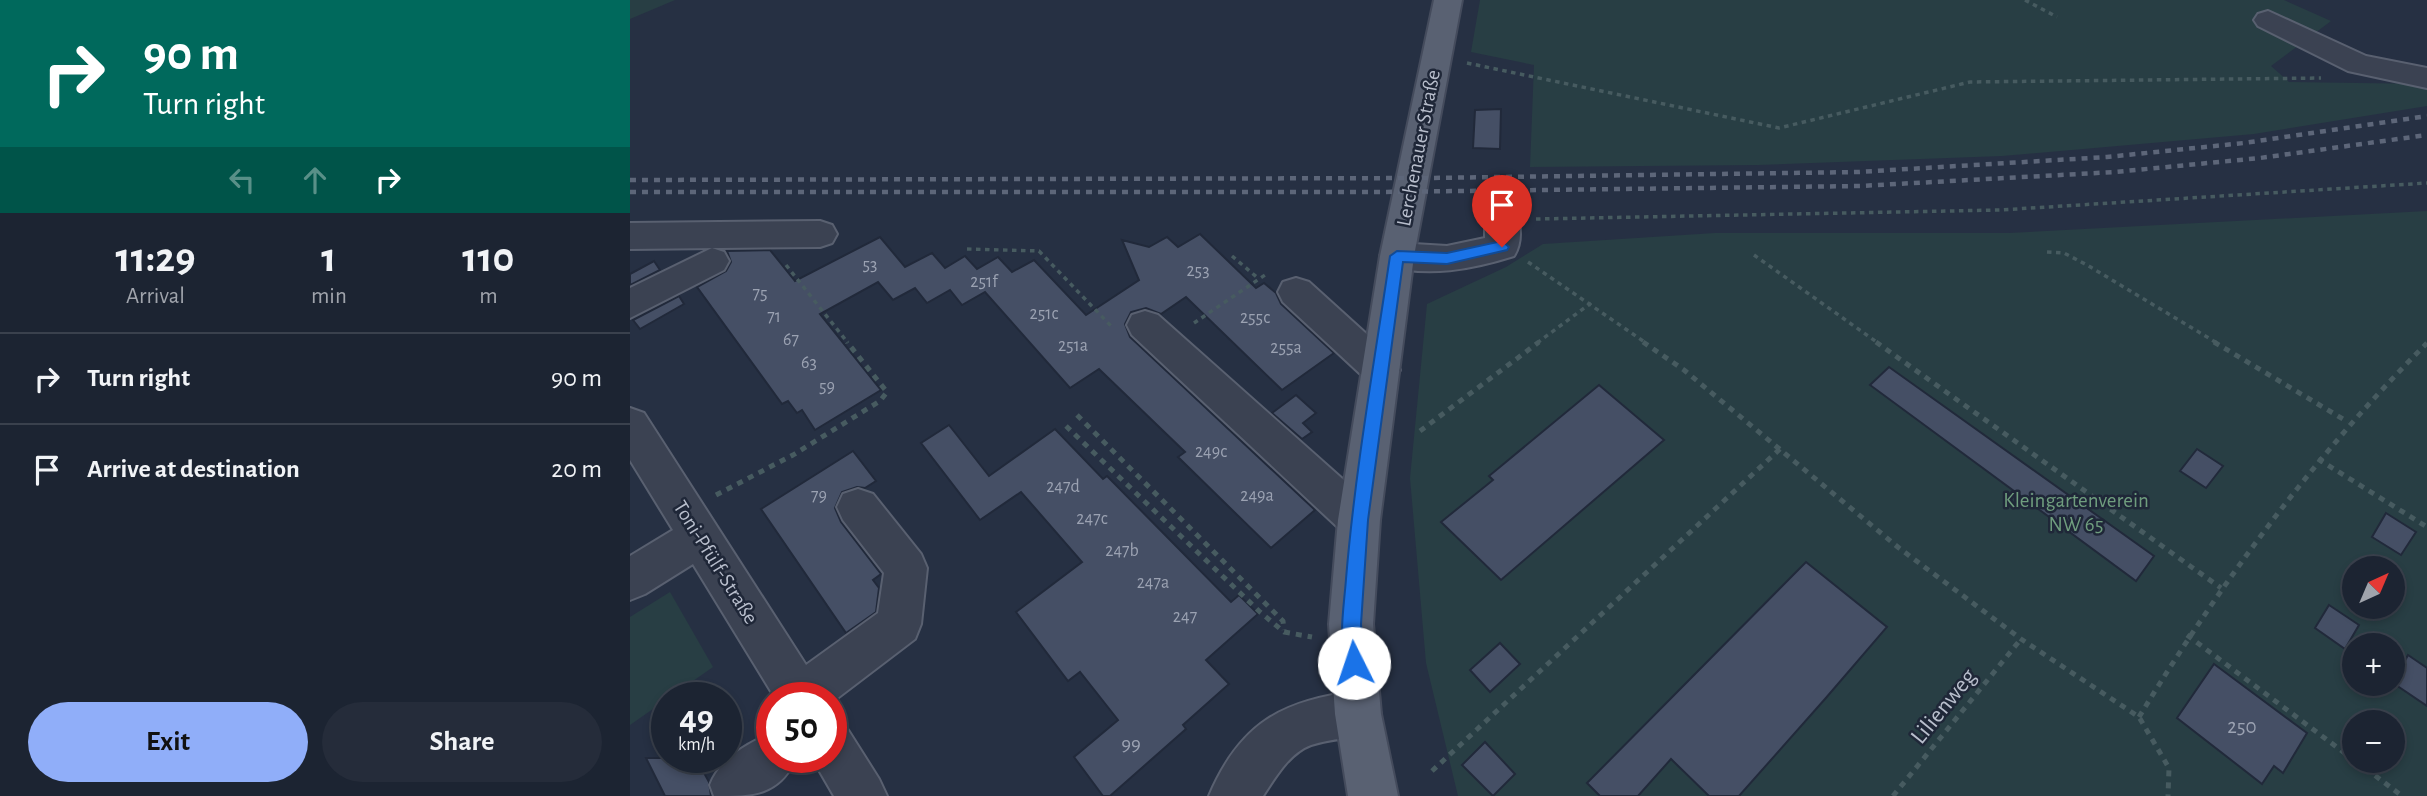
<!DOCTYPE html>
<html lang="en">
<head>
<meta charset="utf-8">
<style>
	body { margin:0; font-family:"Alegreya Sans",sans-serif; background:#252c3a; color:#f1f3f6; height:100vh; display:flex; flex-direction:column; font-size:26px; white-space:nowrap }
	* { box-sizing:border-box; margin:0 }
	p { font-size:23px; color:#a0a4ac }
	.icon { flex:none; width:38px; height:38px; fill:none; stroke:currentColor; stroke-width:2; stroke-linecap:round; stroke-linejoin:round }
	.map { position:relative; flex:1; overflow:hidden }
	.panel { display:flex; flex-direction:column; background:#1c2432; width:630px }
	.panel>* { flex:none }
	.banner { background:#00695c; color:#fff; overflow:hidden }
	.needle { width:46px; rotate:44deg }
	.controls { position:absolute; left:1712px; top:556px; display:grid; gap:14px }
	.controls a { display:grid; place-items:center; width:63px; height:63px; border-radius:50%; background:#1c2432; box-shadow:0 4px 10px #0003,0 0 0 2px #3a414d; font-size:35px }
	.speed { position:absolute; left:21px; top:682px; display:flex; gap:14px; font-size:35px; font-weight:700; text-align:center }
	.speed>* { display:grid; place-content:center; width:91px; height:91px; border-radius:50%; background:#1c2432; box-shadow:0 4px 10px #0003,0 0 0 2px #3a414d; line-height:1 }
	.speed small { font-size:18px; font-weight:400 }
	.speed .limit { border:10px solid #d22; background:#fff; color:#111 }
	.pin { position:absolute; display:grid; place-items:center; width:60px; height:60px; color:#fff; margin:-72px -30px; border-radius:50% 50% 50% 0; rotate:-45deg; box-shadow:0 0 7px #0007 }
	.pin .icon { rotate:45deg }
	.me { position:absolute; width:77px; margin:-38px; rotate:356deg; stroke-linejoin:round; filter:drop-shadow(0 0 5px #0008) }
	.turn { display:flex; align-items:center; gap:24px; height:147px; padding:0 28px; font-size:32px }
	.turn .icon { width:91px; height:91px; stroke-width:2.5 }
	.turn b { display:block; font-size:49px; line-height:60px }
	.lanes { display:flex; align-items:center; height:66px; padding:0 28px; background:#0003; justify-content:center; gap:35px; direction:ltr }
	.lanes .off { opacity:.35 }
	.eta { display:flex; justify-content:space-evenly; align-items:center; height:119px; text-align:center }
	.eta b { font-size:42px; font-weight:600; line-height:49px }
	.action { display:flex; gap:14px; margin-top:auto; padding:14px 28px }
	.action a { flex:1; height:80px; border-radius:42px; background:#90aef9; color:#111; font-size:28px; font-weight:600; line-height:80px; text-align:center }
	.action a+a { background:#252c3a; color:#f1f3f6 }
	ul { padding:0; list-style:none }
	li { display:flex; align-items:center; gap:21px; height:91px; padding:0 28px; border-top:2px solid #3a414d }
	li div { flex:1 }
	li b { display:block; font-size:26px }
	li em { font-style:normal }
	main { display:flex; flex:1; min-height:0 }
	.map>svg:first-child { display:block }
</style>
</head>
<body>
<main>
<section class="panel">
<div class="banner">
<div class="turn"><svg class="icon" aria-label="right" viewBox="0 0 24 24"><path d="M7 20v-9h11M14 6l5 5-5 5"/></svg><div><b>90 m</b>Turn right</div></div>
<div class="lanes"><svg class="icon off" aria-label="left" viewBox="0 0 24 24"><path d="M17 20v-9H6M10 6l-5 5 5 5"/></svg><svg class="icon off" aria-label="ahead" viewBox="0 0 24 24"><path d="M12 20V5M6 11l6-6 6 6"/></svg><svg class="icon" aria-label="right" viewBox="0 0 24 24"><path d="M7 20v-9h11M14 6l5 5-5 5"/></svg></div>
</div>
<div class="eta">
<div><b>11:29</b><p>Arrival</p></div>
<div><b>1</b><p>min</p></div>
<div><b>110</b><p>m</p></div>
</div>
<ul>
<li><svg class="icon" aria-label="right" viewBox="0 0 24 24"><path d="M7 20v-9h11M14 6l5 5-5 5"/></svg><div><b>Turn right</b></div><em>90 m</em></li>
<li><svg class="icon" aria-label="arrive" viewBox="0 0 24 24"><path d="M6 21V4h12l-3 4 3 4H6"/></svg><div><b>Arrive at destination</b></div><em>20 m</em></li>
</ul>
<div class="action"><a>Exit</a><a>Share</a></div>
</section>
<div class="map">
<svg width="1797" height="796" viewBox="0 0 1797 796">
	<rect width="100%" height="100%" fill="#263043"/>
	<g fill="#283e44" fill-rule="evenodd">
		<polygon points="0,0 45,0 0,19"/>
		<polygon points="850,0 1654,0 1701,21 1641,66 1659,82 1797,84 1797,106 1624,134 1372,156 1128,165 900,167 904,65 841,52"/>
		<path d="M 1797,211 L 1797,796 L 828,796 L 796,663 L 780,478 L 797,304 L 876,267 L 913,244 L 1085,233 L 1379,233 ZM 1724,569 L 1762,569 L 1762,607 L 1724,607 ZM 1724,646 L 1762,646 L 1762,684 L 1724,684 ZM 1724,723 L 1762,723 L 1762,761 L 1724,761 Z"/>
		<polygon points="40,592 83,667 0,725 0,617"/>
	</g>
	<g fill="#454f65" stroke="#21293a" stroke-width="2">
		<polygon points="871,109 870,149 843,148 845,110"/>
		<polygon points="570,234 626,288 634,283 646,293 651,304 704,353 652,390 556,297 531,314 516,308 501,312 495,324 500,337 685,510 641,548 548,457 555,452 469,369 440,388 355,292 332,305 320,290 297,303 285,288 263,300 248,282 190,314 251,390 185,430 172,410 167,413 158,401 152,404 67,287 96,271 101,262 97,251 140,250 165,281 250,237 275,267 302,253 315,268 335,256 347,269 368,257 382,272 404,260 456,315 509,280 492,240 519,247 537,237 548,247"/>
		<polygon points="24,261 30,270 0,285 0,274"/>
		<polygon points="49,296 54,304 10,329 3,320"/>
		<polygon points="1259,367 1524,556 1506,581 1240,385"/>
		<polygon points="969,385 1034,440 871,580 811,522 863,480 859,476"/>
		<polygon points="666,395 686,413 673,423 682,432 672,439 642,413"/>
		<polygon points="319,425 359,476 425,429 473,479 477,476 601,602 609,595 628,614 576,660 599,684 553,725 556,729 480,796 473,796 444,757 488,720 450,672 438,681 386,612 452,562 391,492 350,520 291,443"/>
		<polygon points="1567,449 1593,466 1576,488 1550,471"/>
		<polygon points="223,451 246,481 235,488 227,487 212,492 205,508 211,522 251,574 243,580 249,588 246,612 216,633 131,509"/>
		<polygon points="1756,513 1786,532 1771,555 1742,537"/>
		<polygon points="1176,562 1257,627 1195,699 1109,796 1079,796 1041,759 1008,796 970,796 957,783"/>
		<polygon points="1699,605 1729,625 1715,649 1685,628"/>
		<polygon points="870,643 890,664 860,692 840,670"/>
		<polygon points="1778,655 1797,668 1797,706 1763,683"/>
		<polygon points="1584,664 1677,733 1653,773 1644,766 1632,784 1547,718"/>
		<polygon points="855,742 885,774 863,796 832,765"/>
		<polygon points="16,758 66,758 79,782 81,796 35,796"/>
	</g>
	<g fill="none" stroke-linecap="round" stroke-linejoin="round">
		<g stroke="#596070" stroke-width="4">
			<g id="minor">
				<polygon points="1638,11 1736,56 1797,68 1797,88 1718,71 1628,26 1624,20 1628,14"/>
				<path d="M 872,208 L 884,211 C 892,225 892,243 884,256 C 843,269 797,278 755,265 L 750,256 L 755,247 L 767,243 L 817,246 L 855,238 L 855,220 L 860,211 Z"/>
				<polygon points="190,221 202,225 207,234 202,243 190,247 0,249 0,223"/>
				<polygon points="82,248 94,252 99,261 94,270 0,318 0,288"/>
				<polygon points="666,278 679,282 764,359 770,370 764,381 751,385 738,381 653,302 648,292 653,282"/>
				<polygon points="515,311 528,315 744,507 750,520 744,533 729,539 714,533 502,335 497,325 502,315"/>
				<polygon points="0,408 14,413 176,665 248,613 254,573 213,520 207,507 213,494 228,489 243,494 291,554 297,568 291,624 285,639 201,703 201,698 145,698 63,564 15,594 0,600 0,556 43,530 0,460"/>
				<path d="M 728,691 L 745,697 L 751,714 L 745,731 C 724,739 702,738 681,745 C 659,753 645,778 633,796 L 579,796 C 610,723 653,700 728,691 Z"/>
				<polygon points="201,723 218,730 249,779 257,796 204,796 182,758 201,758"/>
				<path d="M 142,733 L 142,758 L 166,758 C 149,796 123,796 84,796 L 80,785 C 90,759 116,744 142,733 Z"/>
			</g>
		</g>
		<g stroke="#444b5c" stroke-width="4">
			<polygon id="major" points="804,0 832,0 784,256 750,520 743,624 751,714 768,796 718,796 705,714 699,624 708,520 750,256"/>
		</g>
		<g stroke="#475b60" stroke-width="3.5" stroke-dasharray="4.5 4.5" stroke-linecap="butt">
			<polyline points="1395,0 1427,17"/>
			<polyline points="837,63 1149,128 1340,82 1691,78"/>
			<polyline points="906,219 1370,210 1797,183"/>
			<polyline points="337,249 409,251 481,326"/>
			<polyline points="1417,252 1434,253 1457,265 1587,343"/>
			<polyline points="1124,255 1248,343"/>
			<polyline points="602,256 629,279"/>
			<polyline points="898,262 1016,343"/>
			<polyline points="156,265 218,343"/>
			<polyline points="564,323 635,275"/>
			<polyline points="907,343 961,303"/>
		</g>
		<g stroke="#475b60" stroke-width="5" stroke-dasharray="6 6" stroke-linecap="butt">
			<polyline points="1013,342 1054,370 1269,548 1391,639 1509,717 1539,768 1538,796"/>
			<polyline points="1246,342 1591,588"/>
			<polyline points="1584,342 1718,422"/>
			<polyline points="447,415 653,621 654,630"/>
			<polyline points="436,426 630,612 654,632 682,637"/>
			<polyline points="790,431 909,342"/>
			<polyline points="1688,459 1797,527"/>
			<polyline points="86,495 163,455 250,401 257,392 217,342"/>
			<polyline points="1557,635 1724,760"/>
			<path d="M 1509,717 C 1592,581 1684,456 1797,343"/>
			<polyline points="1726,761 1772,796"/>
			<polyline points="802,771 1151,448"/>
			<polyline points="1263,796 1391,639"/>
		</g>
		<use href="#minor" fill="#3b4252" fill-rule="evenodd"/>
		<use href="#major" fill="#596172" fill-rule="evenodd"/>
		<g stroke="#5d6679" stroke-width="4.5" stroke-dasharray="6 6" stroke-linecap="butt">
			<polyline points="0,180 800,178 1228,172 1477,157 1614,143 1797,116"/>
			<polyline points="0,192 751,192 1230,186 1485,172 1630,158 1797,135"/>
		</g>
	</g>
	<path fill="#1a73e8" stroke="#114b97" stroke-width="2" d="M 872,241 L 879,247 L 877,250 L 817,264 L 773,262 L 738,520 L 731,624 L 734,663 L 731,670 L 724,672 L 718,670 C 707,643 714,607 716,579 C 725,471 744,364 760,256 L 767,251 L 817,253 Z"/>
	<g text-anchor="middle" stroke-width="5" stroke-linejoin="round" paint-order="stroke">
		<g font-size="18" fill="#9ba2b2">
			<text x="240" y="270">53</text>
			<text x="568" y="276">253</text>
			<text x="354" y="287">251f</text>
			<text x="130" y="299">75</text>
			<text x="414" y="319">251c</text>
			<text x="144" y="322">71</text>
			<text x="625" y="323">255c</text>
			<text x="161" y="345">67</text>
			<text x="443" y="351">251a</text>
			<text x="656" y="353">255a</text>
			<text x="179" y="368">63</text>
			<text x="197" y="392">59</text>
			<text x="581" y="457">249c</text>
			<text x="433" y="492">247d</text>
			<text x="189" y="501">79</text>
			<text x="627" y="501">249a</text>
			<text x="462" y="524">247c</text>
			<text x="492" y="556">247b</text>
			<text x="523" y="588">247a</text>
			<text x="555" y="622">247</text>
		</g>
		<g font-size="21" fill="#b8becc" stroke="#1f2738">
			<text transform="translate(788 148) rotate(-79)" y="7">Lerchenauer Straße</text>
			<text transform="translate(86 562) rotate(58)" y="7">Toni-Pfülf-Straße</text>
		</g>
		<g font-size="21" fill="#6f9d7e" stroke="#1f2738">
			<text x="1446" y="507">Kleingartenverein<tspan x="1446" dy="24">NW 65</tspan></text>
		</g>
		<g font-size="21" fill="#9ba2b2">
			<text x="1612" y="733">250</text>
			<text x="501" y="750">99</text>
		</g>
		<g font-size="24" fill="#b8becc" stroke="#1f2738">
			<text transform="translate(1313 706) rotate(-51)" y="8">Lilienweg</text>
		</g>
	</g>
</svg>
<div class="controls">
<a><svg class="needle" viewBox="-14 -14 28 28"><path d="M0-13l5 13h-10z" fill="#e53935"/><path d="M0 13l5-13h-10z" fill="#a0a4ac"/></svg></a>
<a>+</a>
<a>−</a>
</div>
<div class="speed"><div>49<small>km/h</small></div><div class="limit">50</div></div>
<div class="pin" style="left:872px;top:247px;background:#d93025"><svg class="icon" aria-label="arrive" viewBox="0 0 24 24"><path d="M6 21V4h12l-3 4 3 4H6"/></svg></div>
<svg class="me" style="left:724px;top:663px" viewBox="-20 -20 40 40"><circle r="19" fill="#fff"/><path d="M0-13L10 11 0 6-10 11z" fill="#1a73e8"/></svg>
</div>
</main>
</body>
</html>
